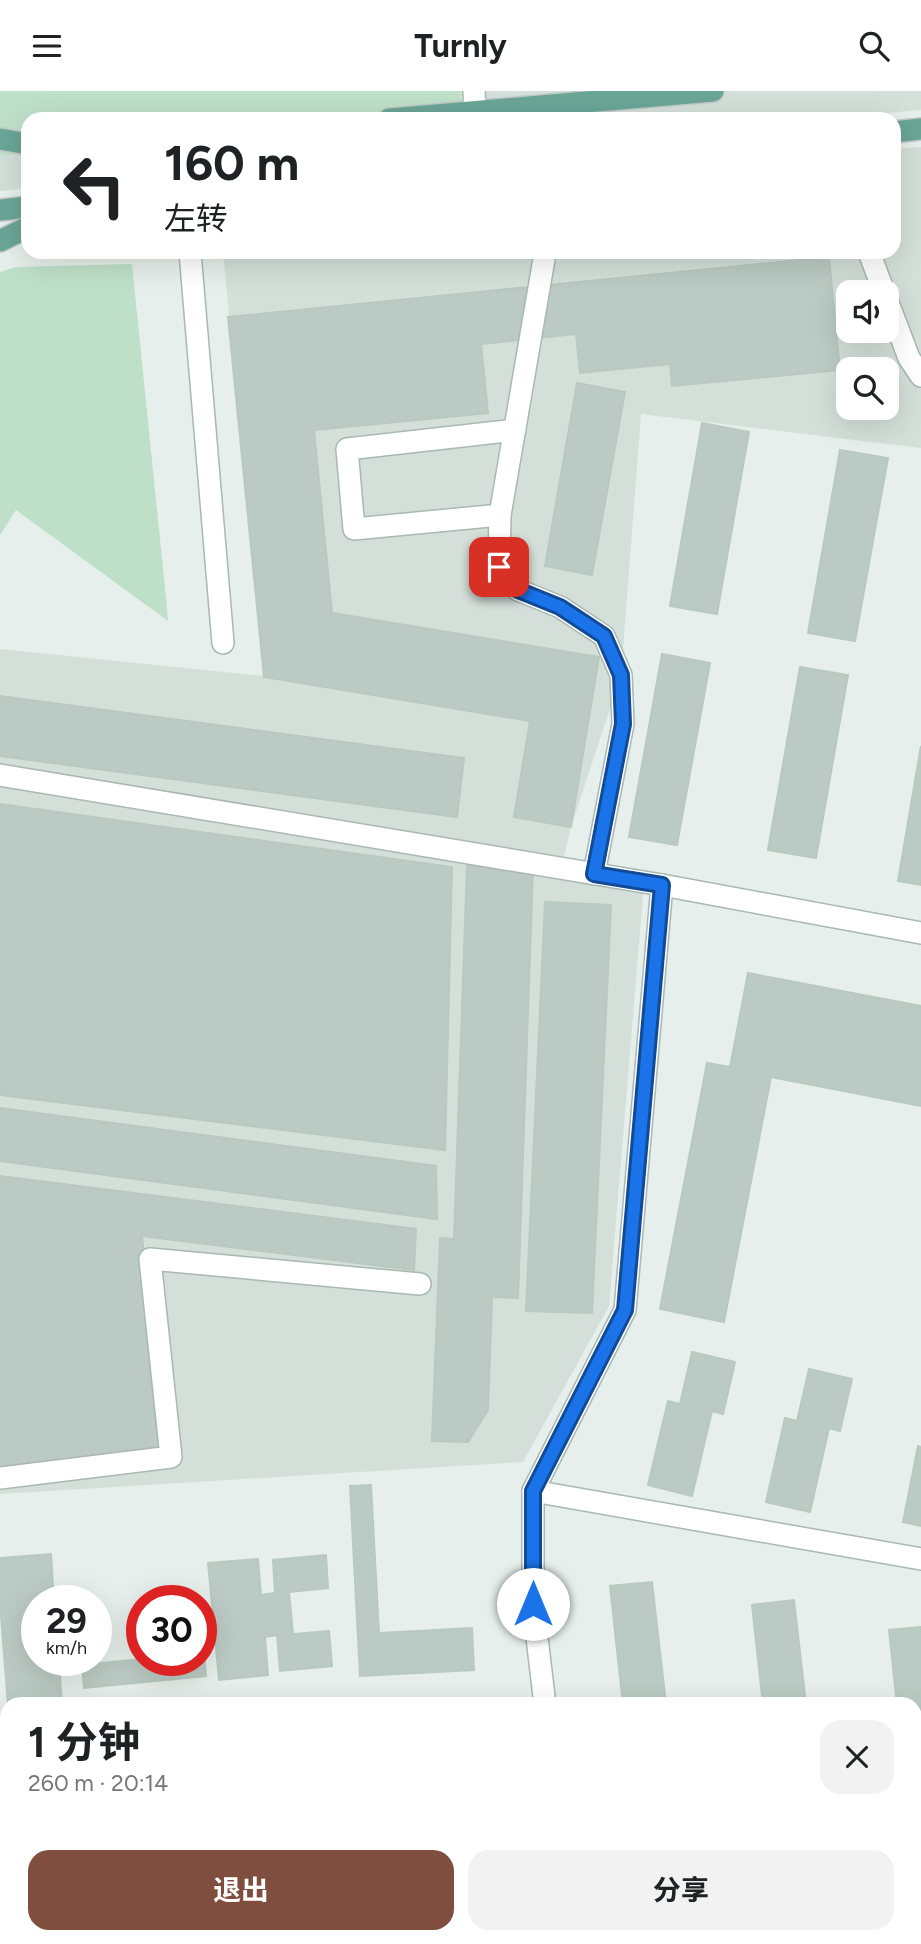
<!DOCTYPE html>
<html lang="zh">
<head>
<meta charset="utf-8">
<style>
	body { margin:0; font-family:Figtree,"Noto Sans SC",sans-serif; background:#f2f2f2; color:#202124; height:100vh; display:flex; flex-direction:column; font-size:26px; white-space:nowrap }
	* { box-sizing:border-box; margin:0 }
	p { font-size:23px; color:#757577 }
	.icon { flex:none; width:38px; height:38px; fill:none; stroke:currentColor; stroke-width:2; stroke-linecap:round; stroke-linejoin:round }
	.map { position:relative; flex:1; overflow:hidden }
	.panel { position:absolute; left:0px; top:1606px; width:922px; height:247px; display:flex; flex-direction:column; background:#fff; border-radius:21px 21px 0 0; box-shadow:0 7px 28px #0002 }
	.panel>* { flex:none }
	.guide { position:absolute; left:21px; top:21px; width:880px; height:147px; border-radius:21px; box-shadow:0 7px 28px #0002; background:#fff; color:#202124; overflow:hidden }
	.buttons { position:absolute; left:836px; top:189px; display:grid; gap:14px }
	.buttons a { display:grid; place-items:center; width:63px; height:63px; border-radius:14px; background:#fff; box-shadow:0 7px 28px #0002; font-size:35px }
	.speed { position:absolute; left:21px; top:1494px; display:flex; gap:14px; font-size:35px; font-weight:700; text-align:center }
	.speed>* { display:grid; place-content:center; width:91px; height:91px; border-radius:50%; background:#fff; box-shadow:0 7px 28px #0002; line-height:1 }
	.speed small { font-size:18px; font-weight:400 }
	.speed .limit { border:10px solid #d22; background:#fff; color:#111 }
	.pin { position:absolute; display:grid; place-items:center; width:60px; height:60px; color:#fff; margin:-30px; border-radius:14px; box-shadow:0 4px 10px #0006 }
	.me { position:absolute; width:77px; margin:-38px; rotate:0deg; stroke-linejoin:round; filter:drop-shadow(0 0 5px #0008) }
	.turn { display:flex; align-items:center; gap:24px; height:147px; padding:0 28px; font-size:32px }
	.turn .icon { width:91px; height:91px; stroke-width:2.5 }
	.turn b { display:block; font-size:49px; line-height:60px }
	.round { display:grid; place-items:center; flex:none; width:74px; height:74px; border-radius:21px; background:#f2f2f2 }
	.overview { display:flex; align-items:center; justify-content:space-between; height:119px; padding:0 28px }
	h1 { font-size:42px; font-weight:700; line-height:52px }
	.cta { display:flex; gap:14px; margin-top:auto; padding:14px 28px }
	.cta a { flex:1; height:80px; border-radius:21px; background:#7f4e3f; color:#fff; font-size:28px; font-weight:700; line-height:80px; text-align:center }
	.cta a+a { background:#f2f2f2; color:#202124 }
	header { display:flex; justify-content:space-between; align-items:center; height:91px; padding:0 28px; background:#fff; font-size:32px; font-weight:700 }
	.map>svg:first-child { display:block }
</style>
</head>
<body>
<header><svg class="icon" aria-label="menu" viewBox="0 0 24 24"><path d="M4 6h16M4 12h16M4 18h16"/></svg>Turnly<svg class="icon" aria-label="search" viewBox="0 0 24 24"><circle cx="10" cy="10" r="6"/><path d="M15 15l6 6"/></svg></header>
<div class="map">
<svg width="921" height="1853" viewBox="0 0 921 1853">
	<rect width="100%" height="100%" fill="#e6efeb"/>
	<g fill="#d4dfda" fill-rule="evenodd">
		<polygon points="0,0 921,0 921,19 819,28 28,28 28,97 0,100"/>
		<path d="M 921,56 L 921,357 L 641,323 L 621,584 L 571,736 L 561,777 L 644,792 L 609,1215 L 523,1371 L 0,1403 L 0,558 L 264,585 L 223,161 L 894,161 L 894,58 ZM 849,201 L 887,201 L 887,240 L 849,240 ZM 849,278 L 887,278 L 887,317 L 849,317 Z"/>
	</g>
	<g fill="#bfe0c8">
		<polygon points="0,0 460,0 462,22 397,28 28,28 28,62 0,65"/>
		<polygon points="132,173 166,507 168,530 16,419 0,444 0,181 16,176"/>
	</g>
	<g fill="#bbcac4" stroke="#b8c9c2" stroke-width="2">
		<polygon points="829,166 840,279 672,295 670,273 580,282 576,243 481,253 488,322 314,339 332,522 599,566 571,736 514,726 530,630 264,586 228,226"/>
		<polygon points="577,292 625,301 592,484 545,475"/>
		<polygon points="702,332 749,341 717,523 670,515"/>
		<polygon points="840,359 888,367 855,550 808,542"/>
		<polygon points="662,563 710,572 677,754 629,746"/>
		<polygon points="800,576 848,584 816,767 768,759"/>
		<polygon points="0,605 464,667 457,726 0,665"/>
		<polygon points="921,655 921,794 898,790"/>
		<polygon points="0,713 452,776 445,1059 0,1004"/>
		<polygon points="467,775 533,777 518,1207 492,1206 488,1319 468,1351 432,1350 440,1147 454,1148"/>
		<polygon points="545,811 611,814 592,1222 526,1220"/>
		<polygon points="748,882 921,915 921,1015 771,986 724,1231 660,1218 707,972 730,976"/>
		<polygon points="0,1017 436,1075 437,1128 0,1070"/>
		<polygon points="0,1085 416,1138 414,1179 142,1145 163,1359 0,1375"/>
		<polygon points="692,1261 735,1271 723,1323 712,1320 692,1405 648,1394 668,1310 680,1313"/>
		<polygon points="809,1278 852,1288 840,1340 829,1337 810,1421 766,1411 785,1327 797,1330"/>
		<polygon points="918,1355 921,1356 921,1435 903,1431"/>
		<polygon points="371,1394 379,1542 472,1537 474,1579 360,1585 350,1395"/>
		<polygon points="51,1463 54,1510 37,1510 37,1570 59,1570 62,1614 8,1614 0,1511 0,1467"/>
		<polygon points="326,1464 328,1497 289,1501 293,1543 329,1540 332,1575 280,1580 277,1544 265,1546 268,1584 219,1589 208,1472 258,1468 261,1504 275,1502 273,1469"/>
		<polygon points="652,1491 666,1613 623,1614 610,1495"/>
		<polygon points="794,1509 806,1614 763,1614 752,1514"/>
		<polygon points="921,1536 921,1742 915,1742 915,1614 897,1614 889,1539"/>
		<polygon points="204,1562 206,1585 84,1597 82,1574 142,1568 201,1570 201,1563"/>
		<polygon points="32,1846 82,1846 83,1853 33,1853"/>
		<polygon points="197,1846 262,1846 263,1853 198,1853"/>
		<polygon points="308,1846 410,1846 410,1853 309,1853"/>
		<polygon points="485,1846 523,1846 561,1853 484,1853"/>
		<polygon points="681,1846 734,1846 733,1853 680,1853"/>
		<polygon points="824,1846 877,1846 876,1853 822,1853"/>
	</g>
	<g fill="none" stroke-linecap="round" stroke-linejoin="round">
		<g stroke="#a8b8b2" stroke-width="24">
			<g id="minor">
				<polyline points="474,0 475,21"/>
				<polyline points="190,161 223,552"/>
				<polyline points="869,161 884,201"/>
				<polyline points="887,209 909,267 921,285"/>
				<polyline points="515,339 347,358 354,438 500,424 544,168 544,161"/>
				<polyline points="500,424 499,476 518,499 560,516 604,545 621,584 623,633 594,783"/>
				<polyline points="0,684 662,794 921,842"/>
				<polyline points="0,1387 171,1366 150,1168 420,1193"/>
				<polyline points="533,1400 921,1468"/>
				<polyline points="545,1614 533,1513 533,1400 625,1219 662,794"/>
				<polyline points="915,1770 921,1771"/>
				<polyline points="606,1846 607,1853"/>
			</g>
		</g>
		<g stroke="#c2cac8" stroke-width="24">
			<g id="major">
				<polyline points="389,28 713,0"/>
				<polyline points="894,41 921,38"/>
				<polyline points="0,48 28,53"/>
				<polyline points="0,119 28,116"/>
				<polyline points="0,150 28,136"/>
			</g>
		</g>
		<use href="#minor" stroke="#fff" stroke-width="21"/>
		<use href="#major" stroke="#6aa596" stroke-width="21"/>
	</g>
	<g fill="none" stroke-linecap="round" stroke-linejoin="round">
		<g stroke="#114b97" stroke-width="18">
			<polyline id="route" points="499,476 518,499 560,516 604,545 621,584 623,633 594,783 662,794 625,1219 533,1400 533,1513"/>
		</g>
		<use href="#route" stroke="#1a73e8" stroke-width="12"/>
	</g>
</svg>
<div class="buttons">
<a><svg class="icon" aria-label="sound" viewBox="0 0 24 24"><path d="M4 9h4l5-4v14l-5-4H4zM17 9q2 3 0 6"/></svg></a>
<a><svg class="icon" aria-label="search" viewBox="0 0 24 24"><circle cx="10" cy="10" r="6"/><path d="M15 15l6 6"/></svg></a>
</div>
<div class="speed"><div>29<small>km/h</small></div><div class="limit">30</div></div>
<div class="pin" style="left:499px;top:476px;background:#d93025"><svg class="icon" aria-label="arrive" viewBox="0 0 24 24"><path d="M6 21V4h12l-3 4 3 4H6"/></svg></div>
<svg class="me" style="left:533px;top:1513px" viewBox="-20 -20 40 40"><circle r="19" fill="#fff"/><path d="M0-13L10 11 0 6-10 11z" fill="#1a73e8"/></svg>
<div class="guide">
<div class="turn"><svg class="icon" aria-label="left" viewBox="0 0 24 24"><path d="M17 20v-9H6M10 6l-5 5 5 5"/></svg><div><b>160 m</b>左转</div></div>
</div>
<section class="panel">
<div class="overview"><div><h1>1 分钟</h1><p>260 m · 20:14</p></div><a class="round"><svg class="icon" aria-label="close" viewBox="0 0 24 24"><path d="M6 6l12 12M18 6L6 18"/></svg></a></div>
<div class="cta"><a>退出</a><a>分享</a></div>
</section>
</div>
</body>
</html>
